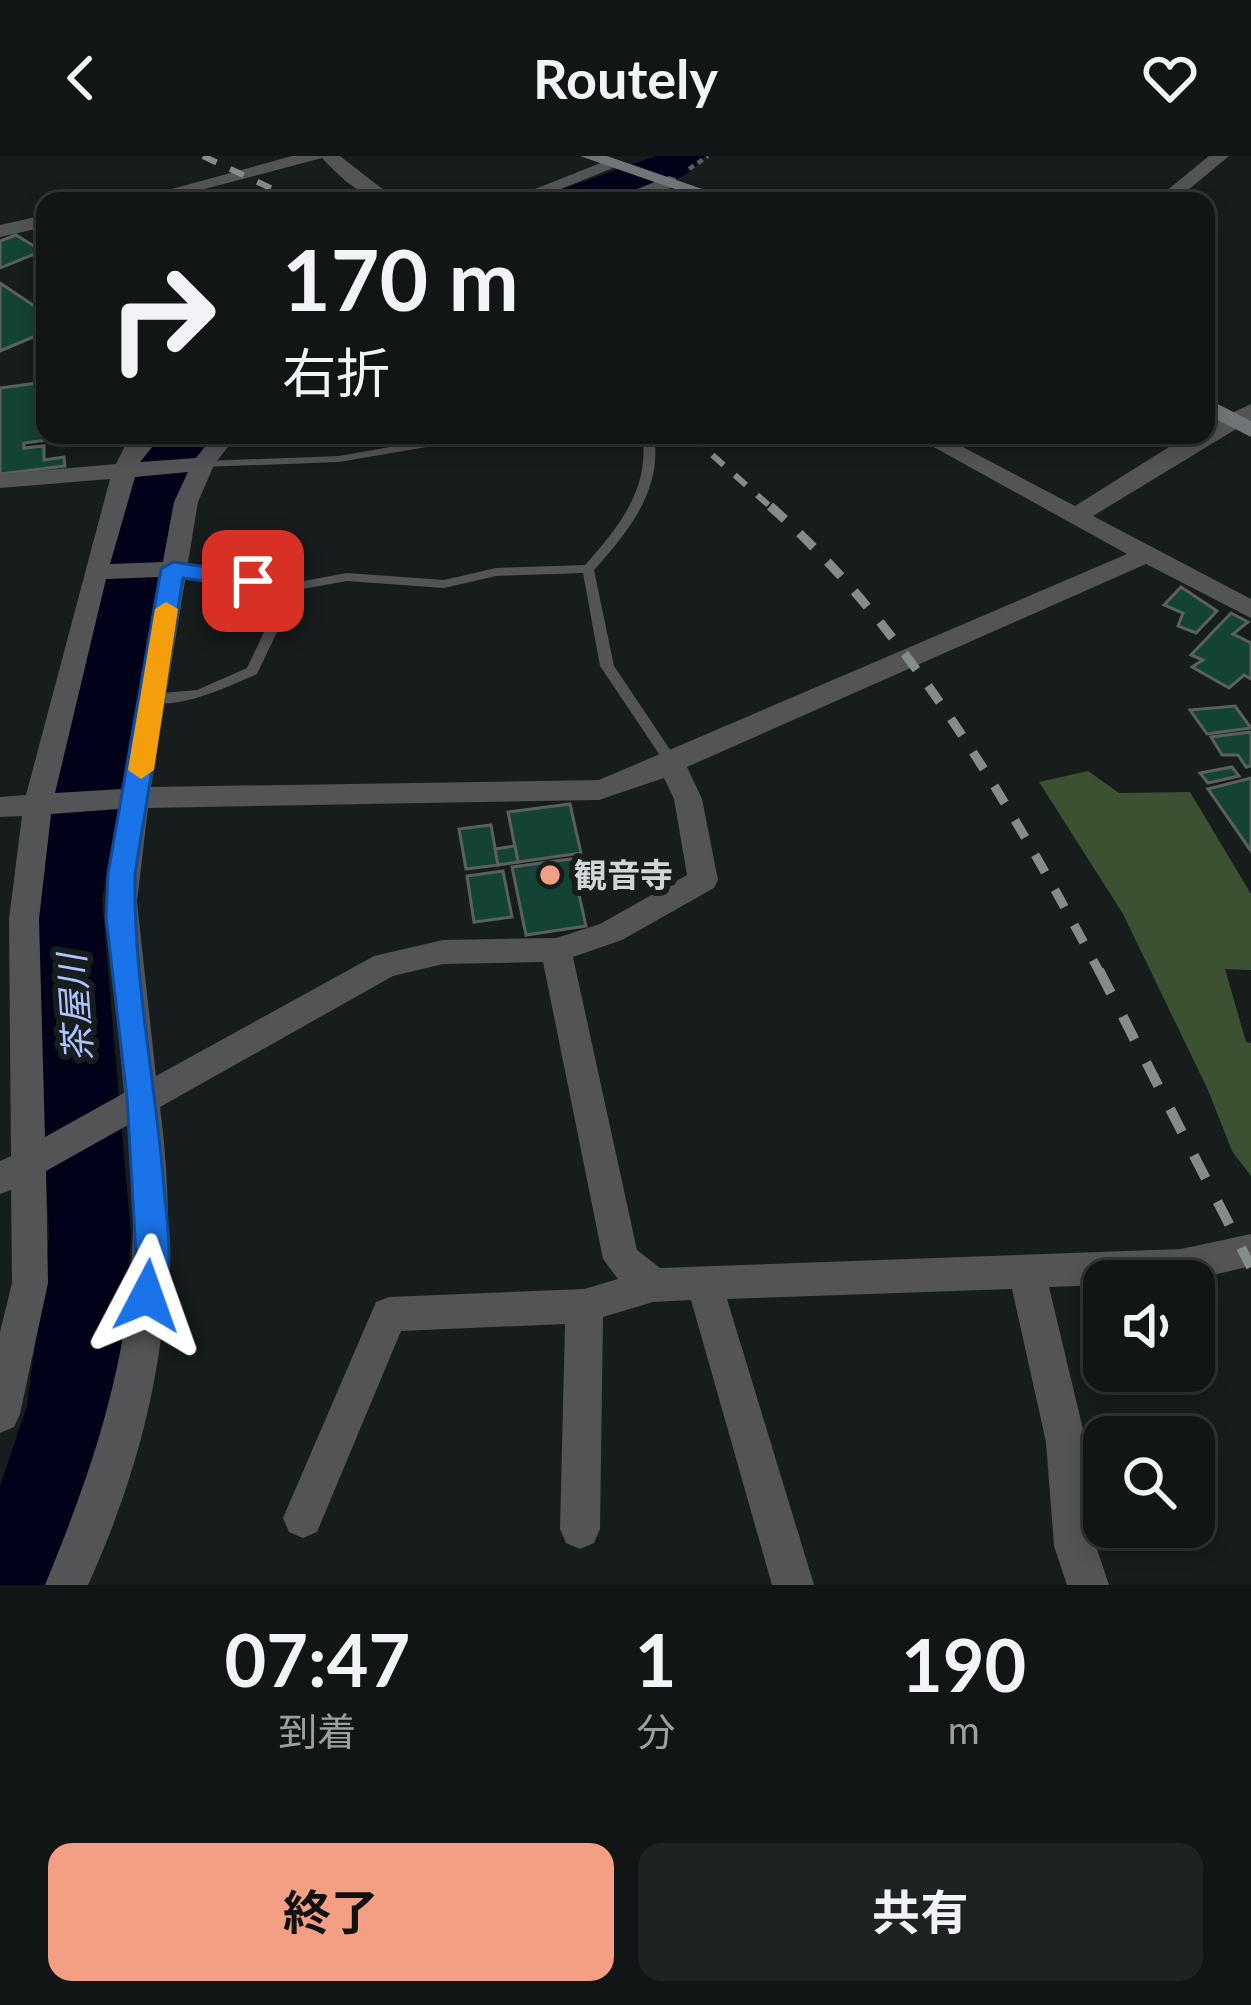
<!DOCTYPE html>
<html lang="ja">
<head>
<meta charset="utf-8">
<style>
	body { margin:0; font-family:Lato,"Noto Sans JP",sans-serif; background:#1e2222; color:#f1f3f6; height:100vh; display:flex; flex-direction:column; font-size:45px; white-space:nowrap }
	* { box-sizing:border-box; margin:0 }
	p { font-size:39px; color:#9c9fa0 }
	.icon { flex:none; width:66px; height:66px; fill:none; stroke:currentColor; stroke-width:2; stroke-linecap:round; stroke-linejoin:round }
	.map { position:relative; height:1429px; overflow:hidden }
	.details { display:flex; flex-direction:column; background:#111515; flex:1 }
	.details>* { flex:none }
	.hud { position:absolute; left:36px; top:36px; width:1179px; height:252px; border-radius:24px; box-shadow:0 6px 18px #0003,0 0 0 3px #303434; background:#111515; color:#f1f3f6; overflow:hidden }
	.tools { position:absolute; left:1083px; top:1104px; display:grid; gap:24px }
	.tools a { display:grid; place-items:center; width:132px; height:132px; border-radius:24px; background:#111515; box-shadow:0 6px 18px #0003,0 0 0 3px #303434; font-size:60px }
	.pin { position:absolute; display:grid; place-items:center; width:102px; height:102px; color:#fff; margin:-51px; border-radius:24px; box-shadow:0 6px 18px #0006 }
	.me { position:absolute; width:132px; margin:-66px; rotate:4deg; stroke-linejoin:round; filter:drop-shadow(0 0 9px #0008) }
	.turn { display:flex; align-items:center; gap:42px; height:252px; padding:0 48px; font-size:54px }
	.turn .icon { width:156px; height:156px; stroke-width:2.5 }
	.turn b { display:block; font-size:84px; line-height:102px }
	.eta { display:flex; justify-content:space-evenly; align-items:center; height:204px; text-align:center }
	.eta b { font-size:72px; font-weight:700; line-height:84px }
	.action { display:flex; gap:24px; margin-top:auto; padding:24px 48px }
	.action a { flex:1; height:138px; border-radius:24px; background:#f39f84; color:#111; font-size:48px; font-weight:700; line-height:138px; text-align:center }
	.action a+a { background:#1e2222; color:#f1f3f6 }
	header { display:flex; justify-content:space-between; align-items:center; height:156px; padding:0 48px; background:#111515; font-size:54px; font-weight:700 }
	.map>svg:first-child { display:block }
</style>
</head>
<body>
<header><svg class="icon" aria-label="back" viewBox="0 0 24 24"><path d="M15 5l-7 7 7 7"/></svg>Routely<svg class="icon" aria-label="heart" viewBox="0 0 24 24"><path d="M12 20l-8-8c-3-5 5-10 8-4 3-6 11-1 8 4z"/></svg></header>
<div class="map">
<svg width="1251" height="1429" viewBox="0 0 1251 1429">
	<rect width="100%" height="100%" fill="#171c1c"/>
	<polygon fill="#3b5132" points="1088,615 1119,637 1190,636 1251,738 1251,814 1225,813 1246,886 1251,887 1251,1020 1232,995 1208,934 1123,758 1039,626"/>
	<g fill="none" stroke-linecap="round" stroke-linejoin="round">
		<g fill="#01021a" fill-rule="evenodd">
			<path d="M 656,0 L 705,0 C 676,41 593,45 547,45 L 554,36 Z"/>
			<polygon points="161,279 215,279 187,317 172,356 102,744 131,1080 117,1250 79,1374 53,1429 0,1429 0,1330 27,1250 49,1080 32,744 116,356 134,314"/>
		</g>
	</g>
	<g fill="#124335" stroke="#5b605e" stroke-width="3">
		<polygon points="16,79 42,95 0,112 0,85"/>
		<polygon points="0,127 45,157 45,176 0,195"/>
		<polygon points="45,226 45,279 54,283 24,287 24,292 44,290 44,304 64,301 65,310 0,318 0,232"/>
		<polygon points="1181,431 1217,455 1196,477 1178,470 1183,457 1164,449"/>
		<polygon points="1231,457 1248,466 1233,478 1251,487 1251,523 1244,519 1229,532 1192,511 1203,504 1191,499"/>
		<polygon points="1235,550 1251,572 1207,578 1190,554"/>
		<polygon points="1251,576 1251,610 1246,611 1238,599 1222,599 1211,581"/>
		<polygon points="1232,611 1239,620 1208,627 1200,617"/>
		<polygon points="1251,622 1251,695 1208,633"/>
		<polygon points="570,648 581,697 518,706 508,656"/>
		<polygon points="491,669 498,709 466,713 459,673"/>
		<polygon points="515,690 518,706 498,709 495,693"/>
		<polygon points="571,703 586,770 526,779 512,711"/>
		<polygon points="503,715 512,761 474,766 467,720"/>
	</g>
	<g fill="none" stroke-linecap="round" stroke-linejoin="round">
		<polyline stroke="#595d5d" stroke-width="4.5" stroke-dasharray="6 4.5" stroke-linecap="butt" points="689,13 708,0"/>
		<g fill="#525455" fill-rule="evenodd">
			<polygon points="459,279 485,279 479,282 339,306 203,311 197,308 203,305 339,300"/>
			<path d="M 642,279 L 654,279 C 663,333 629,375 594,414 L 614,510 L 675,601 L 677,604 L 675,607 L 665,607 L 600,510 L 583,417 L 496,420 L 444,432 L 347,425 L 297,434 L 257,518 C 229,530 172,558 144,543 L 151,538 L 197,534 L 247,512 L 284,434 L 173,417 L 169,416 L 169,410 L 292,427 L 347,417 L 444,424 L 496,412 L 585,409 C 618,372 651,332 642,279 Z"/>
		</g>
		<g fill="#525455" fill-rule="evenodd">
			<path d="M 292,0 L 340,0 L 398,45 C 364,45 345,26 322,2 L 159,45 L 128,45 Z"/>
			<polygon points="1209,0 1229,0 1175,45 1154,45"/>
			<polygon points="608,4 623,8 531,45 505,45"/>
			<polygon points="669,20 676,22 676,30 635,45 608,45"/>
			<polygon points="45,59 45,71 0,81 0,69"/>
			<path d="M 1251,248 L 1251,264 L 1093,360 L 1251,443 L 1251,462 L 1146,408 L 687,611 L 702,643 L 718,724 L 714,732 L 622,784 L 573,801 L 637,1094 L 660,1112 L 1181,1093 L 1251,1078 L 1251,1110 L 1188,1125 L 1104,1125 L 1104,1129 L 1049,1131 L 1086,1286 L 1096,1390 L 1109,1429 L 1067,1429 L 1054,1390 L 1046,1286 L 1012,1133 L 727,1143 L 814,1429 L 772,1429 L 691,1144 L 653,1146 L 603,1161 L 600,1373 L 594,1387 L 580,1393 L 566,1387 L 560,1373 L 565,1168 L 401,1175 L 317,1376 L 303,1382 L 289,1376 L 283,1362 L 376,1146 L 389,1141 L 584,1133 L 618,1123 L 603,1103 L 543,806 L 443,808 L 393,820 L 160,951 C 182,1124 160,1270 88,1429 L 45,1429 C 111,1269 147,1144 128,969 L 46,1015 L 48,1127 L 20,1258 L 14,1271 L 0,1277 L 0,1176 L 12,1127 L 11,1034 L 0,1038 L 0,1005 L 11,1000 L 9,763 L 22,660 L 0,661 L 0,641 L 26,639 L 110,323 L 0,332 L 0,318 L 116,308 L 125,290 L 137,279 L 162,279 L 140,306 L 196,302 L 214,279 L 237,279 L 214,309 L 198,346 L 151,631 L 599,624 L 1127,398 L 912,279 L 940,279 L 1075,350 L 1188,279 L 1206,279 L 1206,269 ZM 188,316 L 174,346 L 163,406 L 110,408 L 135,321 ZM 160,421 L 122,633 L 55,637 L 106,423 ZM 664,622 L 674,643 L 687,719 L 600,768 L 556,782 L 443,784 L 374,800 L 156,920 L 137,746 L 148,652 L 599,644 ZM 119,653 L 106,746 L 124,937 L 45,981 L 39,763 L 51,658 Z"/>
			<polygon points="663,279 650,287 639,280 639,279"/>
		</g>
		<g fill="#727577" fill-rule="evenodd">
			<polygon points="580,0 607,0 737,45 709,45"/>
			<polygon points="1206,242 1251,265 1251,281 1206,258"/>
		</g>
		<g stroke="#868b8b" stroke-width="6" stroke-dasharray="15 15" stroke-linecap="butt">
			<polyline points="203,0 298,45"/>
			<polyline points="690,279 773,353"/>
		</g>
		<path stroke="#868b8b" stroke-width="9" stroke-dasharray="20 20" stroke-linecap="butt" d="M 770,350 C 909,472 1014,655 1100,817"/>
		<polyline stroke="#868b8b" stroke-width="10" stroke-dasharray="26 26" stroke-linecap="butt" points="1099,814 1251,1111"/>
	</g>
	<path fill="#1a73e8" stroke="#114b97" stroke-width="3" d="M 173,406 L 253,418 L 264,425 L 253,432 L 183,422 L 135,718 C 133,822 156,928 164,1032 C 167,1070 176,1115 159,1151 L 147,1155 L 135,1151 L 130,1140 L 136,1098 L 127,942 L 106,761 L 108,718 L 161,413 Z"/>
	<polygon fill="#f59e0b" points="166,446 178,453 154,614 141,623 128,614 155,453"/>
	<circle fill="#f39f84" stroke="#171c1c" stroke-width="4.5" cx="550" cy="719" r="12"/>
	<g text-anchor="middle" stroke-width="12" stroke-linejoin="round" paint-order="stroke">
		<g font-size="33" font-weight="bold" fill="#d1d5d5" stroke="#171c1c" text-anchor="start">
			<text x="574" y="731">観音寺</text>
		</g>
		<g font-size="36" font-style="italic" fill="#aec3ff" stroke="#171c1c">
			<text transform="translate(75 852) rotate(-94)" y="13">茶屋川</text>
		</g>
	</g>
</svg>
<div class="tools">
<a><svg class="icon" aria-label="sound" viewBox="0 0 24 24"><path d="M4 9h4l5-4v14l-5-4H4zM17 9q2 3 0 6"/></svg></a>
<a><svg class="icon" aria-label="search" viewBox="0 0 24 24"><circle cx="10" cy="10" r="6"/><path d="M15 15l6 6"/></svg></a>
</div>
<div class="pin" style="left:253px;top:425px;background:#d93025"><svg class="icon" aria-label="arrive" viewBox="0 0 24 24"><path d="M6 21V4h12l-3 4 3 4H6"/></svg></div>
<svg class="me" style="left:147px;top:1140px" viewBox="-20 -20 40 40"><path d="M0-17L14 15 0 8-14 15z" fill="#1a73e8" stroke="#fff" stroke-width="4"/></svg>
<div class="hud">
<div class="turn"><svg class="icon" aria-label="right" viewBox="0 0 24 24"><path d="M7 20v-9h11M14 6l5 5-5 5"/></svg><div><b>170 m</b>右折</div></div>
</div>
</div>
<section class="details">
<div class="eta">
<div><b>07:47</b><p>到着</p></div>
<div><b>1</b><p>分</p></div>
<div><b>190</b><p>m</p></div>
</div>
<div class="action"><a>終了</a><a>共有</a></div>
</section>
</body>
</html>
